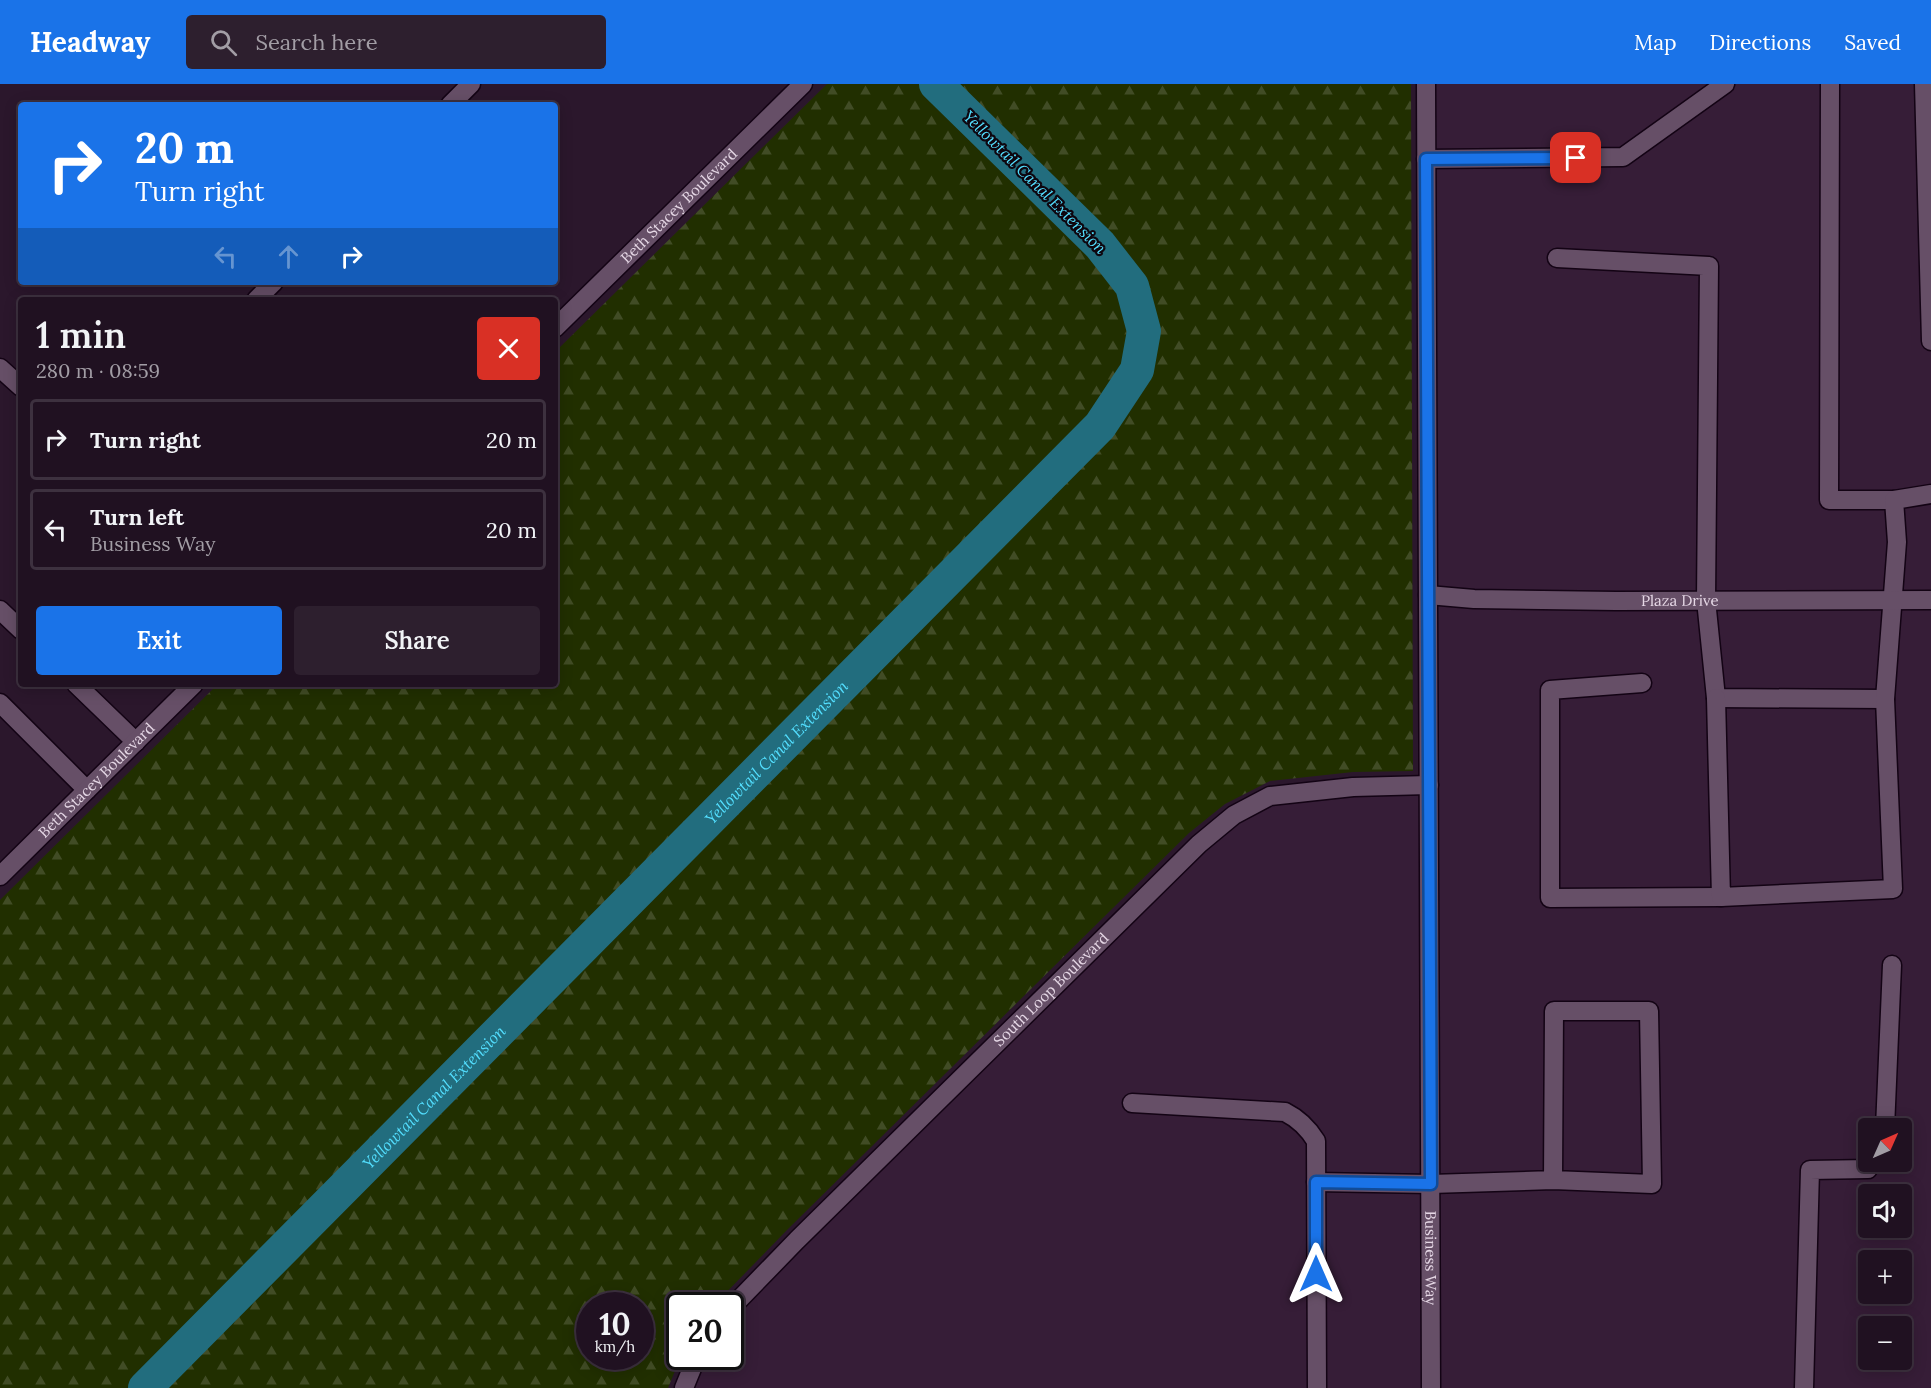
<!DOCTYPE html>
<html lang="en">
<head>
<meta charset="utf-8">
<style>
	body { margin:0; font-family:Lora,serif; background:#2d1f2e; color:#f1f3f6; height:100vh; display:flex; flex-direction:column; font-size:22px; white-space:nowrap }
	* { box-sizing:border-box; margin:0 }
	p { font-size:20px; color:#a29da5 }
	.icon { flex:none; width:33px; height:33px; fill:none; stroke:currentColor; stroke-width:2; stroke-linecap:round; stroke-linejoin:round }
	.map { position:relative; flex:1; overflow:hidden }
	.side { position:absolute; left:18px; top:213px; width:540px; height:390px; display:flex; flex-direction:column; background:#201121; border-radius:6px; box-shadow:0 3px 15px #0003,0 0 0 2px #3d313f }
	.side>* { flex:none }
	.hud { position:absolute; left:18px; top:18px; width:540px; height:183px; border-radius:6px; box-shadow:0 3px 15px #0003,0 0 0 2px #3d313f; background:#1a73e8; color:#fff; overflow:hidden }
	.needle { width:39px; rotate:45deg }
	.fabs { position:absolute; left:1858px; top:1034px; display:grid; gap:12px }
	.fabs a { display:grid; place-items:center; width:54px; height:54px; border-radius:6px; background:#201121; box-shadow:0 3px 15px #0003,0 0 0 2px #3d313f; font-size:30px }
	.speed { position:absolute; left:576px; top:1208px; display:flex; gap:12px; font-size:30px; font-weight:700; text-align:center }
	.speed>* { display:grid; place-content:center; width:78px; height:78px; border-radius:50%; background:#201121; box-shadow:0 3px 15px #0003,0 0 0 2px #3d313f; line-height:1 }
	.speed small { font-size:15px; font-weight:400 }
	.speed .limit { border:3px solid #111; border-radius:9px; background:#fff; color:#111 }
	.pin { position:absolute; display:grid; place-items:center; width:51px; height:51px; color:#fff; margin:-26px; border-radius:12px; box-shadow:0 3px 9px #0006 }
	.me { position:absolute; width:66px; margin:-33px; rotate:0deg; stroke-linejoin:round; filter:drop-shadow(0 0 4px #0008) }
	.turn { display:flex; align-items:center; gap:21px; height:126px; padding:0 18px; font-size:27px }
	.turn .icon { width:78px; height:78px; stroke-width:2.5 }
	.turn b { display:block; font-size:42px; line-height:51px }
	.lanes { display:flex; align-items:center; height:57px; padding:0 18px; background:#0003; justify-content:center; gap:30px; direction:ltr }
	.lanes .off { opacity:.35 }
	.round { display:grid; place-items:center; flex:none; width:63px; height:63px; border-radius:6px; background:#2d1f2e }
	.summary { display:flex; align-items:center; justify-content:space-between; height:102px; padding:0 18px }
	h1 { font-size:36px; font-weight:600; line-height:45px }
	.action { display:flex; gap:12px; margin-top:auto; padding:12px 18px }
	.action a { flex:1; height:69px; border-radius:6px; background:#1a73e8; color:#fff; font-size:24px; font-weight:600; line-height:69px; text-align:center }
	.action a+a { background:#2d1f2e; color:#f1f3f6 }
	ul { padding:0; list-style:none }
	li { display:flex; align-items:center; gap:18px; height:81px; margin:0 12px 9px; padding:0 6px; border:3px solid #3d313f; border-radius:6px }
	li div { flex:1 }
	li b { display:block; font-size:22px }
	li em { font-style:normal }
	header { display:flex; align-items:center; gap:36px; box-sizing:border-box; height:84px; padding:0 30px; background:#1a73e8; color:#fff }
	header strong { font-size:28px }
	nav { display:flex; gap:33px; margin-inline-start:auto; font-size:21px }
	.search { width:420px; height:54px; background:#2d1f2e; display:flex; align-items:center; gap:15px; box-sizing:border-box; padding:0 21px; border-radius:6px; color:#a29da5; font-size:22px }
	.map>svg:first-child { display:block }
</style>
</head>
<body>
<header>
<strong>Headway</strong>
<div class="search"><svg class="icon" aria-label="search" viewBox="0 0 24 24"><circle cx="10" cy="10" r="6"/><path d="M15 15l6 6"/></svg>Search here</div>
<nav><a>Map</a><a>Directions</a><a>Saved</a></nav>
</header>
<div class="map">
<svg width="1931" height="1304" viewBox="0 0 1931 1304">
	<defs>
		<pattern id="forest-firs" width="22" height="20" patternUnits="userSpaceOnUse" patternTransform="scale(1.5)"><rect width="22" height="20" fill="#212f00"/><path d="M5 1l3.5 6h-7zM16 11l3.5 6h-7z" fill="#414c25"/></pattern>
	</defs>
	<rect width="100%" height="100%" fill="#2b172c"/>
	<path fill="#361d37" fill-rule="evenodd" d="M 1426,0 L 1931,0 L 1931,1304 L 684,1304 L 697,1272 L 730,1272 L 731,1225 L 1199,760 L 1270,712 L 1429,701 ZM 1869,1044 L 1902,1044 L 1902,1077 L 1869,1077 ZM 1869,1110 L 1902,1110 L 1902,1143 L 1869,1143 ZM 1869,1176 L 1902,1176 L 1902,1209 L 1869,1209 ZM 1869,1242 L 1902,1242 L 1902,1275 L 1869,1275 Z"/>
	<path fill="url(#forest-firs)" fill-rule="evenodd" d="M 827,0 L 1411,0 L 1413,687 L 1353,688 L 1270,697 L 1225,720 L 1189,749 L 787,1146 L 714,1221 L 680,1221 L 680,1272 L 681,1272 L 668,1304 L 0,1304 L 0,816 L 218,600 L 555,600 L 555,268 ZM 590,1221 L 640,1221 L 640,1272 L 590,1272 Z"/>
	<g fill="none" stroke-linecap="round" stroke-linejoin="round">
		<path stroke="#226d7e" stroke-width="34" id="s1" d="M 145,1304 L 1100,342 L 1137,286 L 1144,247 L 1132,202 L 1100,161 L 936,0"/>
		<g stroke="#130314" stroke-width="21">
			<g id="lane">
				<polyline points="1830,0 1829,416 1894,416"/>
				<polyline points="1924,0 1931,257"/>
				<polyline points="1426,75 1623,73 1725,0"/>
				<polyline points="1557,174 1709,182 1706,516 1716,614 1885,615"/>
				<polyline points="1642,599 1550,606 1550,814 1721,813"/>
				<polyline points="1716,614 1721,813 1893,805 1885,615 1897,458 1894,416 1931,410"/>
				<path d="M 1132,1019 L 1285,1028 C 1299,1035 1308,1044 1316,1057 L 1317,1304"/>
				<polyline points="1885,1044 1892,881"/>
				<polyline points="1316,1098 1431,1100 1553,1096 1652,1100 1649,927 1554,927 1553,1096"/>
				<polyline points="1804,1304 1810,1086 1868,1085 1872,1077"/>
			</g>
		</g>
		<g stroke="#130314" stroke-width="21">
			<g id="street">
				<path id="s2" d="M 1426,0 L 1431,1304"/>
				<polyline points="450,21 471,0"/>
				<polyline points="256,216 274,198"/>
				<polyline points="0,284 21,303"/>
				<path id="s3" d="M 1428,511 L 1474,515 L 1616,517 L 1931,516"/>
				<polyline points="0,526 21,546"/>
				<polyline points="76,600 136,658"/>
				<polyline points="0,619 87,706"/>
				<path id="s4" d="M 730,1225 L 797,1156 L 1199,760 L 1234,731 L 1270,712 L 1353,703 L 1429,701"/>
				<polyline points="684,1304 697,1272"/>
			</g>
		</g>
		<g stroke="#130314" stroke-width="21">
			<g id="secondary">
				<path id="s5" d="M 555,244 L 803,0"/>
				<path id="s6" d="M 0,792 L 194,600"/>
			</g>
		</g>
		<use href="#lane" stroke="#664f67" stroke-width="18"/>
		<use href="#street" stroke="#664f67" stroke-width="18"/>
		<use href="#secondary" stroke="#664f67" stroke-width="18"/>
	</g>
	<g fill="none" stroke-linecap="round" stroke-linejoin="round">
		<g stroke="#114b97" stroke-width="15">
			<polyline id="route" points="1316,1190 1316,1098 1431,1100 1426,75 1576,74"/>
		</g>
		<use href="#route" stroke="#1a73e8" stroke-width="10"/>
	</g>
	<g text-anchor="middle" stroke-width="4.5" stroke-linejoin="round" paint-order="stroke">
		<g font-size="15" fill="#e6d8e6" stroke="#0e060f">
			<text dy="5" stroke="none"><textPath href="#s5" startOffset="174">Beth Stacey Boulevard</textPath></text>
			<text dy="5" stroke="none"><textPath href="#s3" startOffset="252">Plaza Drive</textPath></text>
			<text dy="5" stroke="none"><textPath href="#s6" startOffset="136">Beth Stacey Boulevard</textPath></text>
			<text dy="5" stroke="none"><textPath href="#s4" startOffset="453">South Loop Boulevard</textPath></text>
			<text dy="5" stroke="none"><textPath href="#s2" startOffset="1174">Business Way</textPath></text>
		</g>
		<g font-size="16" font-style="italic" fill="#53defe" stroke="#0e060f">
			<text transform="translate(1035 98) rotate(45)" y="6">Yellowtail Canal Extension</text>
			<text dy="6" stroke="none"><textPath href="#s1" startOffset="896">Yellowtail Canal Extension</textPath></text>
			<text dy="6" stroke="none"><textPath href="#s1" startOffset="410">Yellowtail Canal Extension</textPath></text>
		</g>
	</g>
</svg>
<div class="fabs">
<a><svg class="needle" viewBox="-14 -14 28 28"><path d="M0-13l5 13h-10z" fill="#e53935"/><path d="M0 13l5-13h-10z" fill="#a29da5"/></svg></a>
<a><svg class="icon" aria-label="sound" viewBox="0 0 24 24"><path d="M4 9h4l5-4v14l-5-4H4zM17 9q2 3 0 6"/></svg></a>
<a>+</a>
<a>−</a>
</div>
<div class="speed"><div>10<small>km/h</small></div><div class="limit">20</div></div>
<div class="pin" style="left:1576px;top:74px;background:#d93025"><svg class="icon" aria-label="arrive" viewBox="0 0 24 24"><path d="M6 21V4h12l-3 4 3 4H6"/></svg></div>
<svg class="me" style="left:1316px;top:1190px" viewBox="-20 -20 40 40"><path d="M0-17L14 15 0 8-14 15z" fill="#1a73e8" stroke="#fff" stroke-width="4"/></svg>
<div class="hud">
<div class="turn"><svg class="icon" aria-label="right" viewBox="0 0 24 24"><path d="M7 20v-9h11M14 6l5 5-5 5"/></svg><div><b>20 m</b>Turn right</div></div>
<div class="lanes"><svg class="icon off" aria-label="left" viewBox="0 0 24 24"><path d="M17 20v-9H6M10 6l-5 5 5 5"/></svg><svg class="icon off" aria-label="ahead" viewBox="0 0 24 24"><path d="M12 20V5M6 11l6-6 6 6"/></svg><svg class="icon" aria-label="right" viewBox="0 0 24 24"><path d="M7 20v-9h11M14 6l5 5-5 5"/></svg></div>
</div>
<section class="side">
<div class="summary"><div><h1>1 min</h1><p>280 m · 08:59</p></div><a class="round" style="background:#d93025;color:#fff"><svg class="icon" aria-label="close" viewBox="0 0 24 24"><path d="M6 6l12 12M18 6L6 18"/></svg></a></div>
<ul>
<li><svg class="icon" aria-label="right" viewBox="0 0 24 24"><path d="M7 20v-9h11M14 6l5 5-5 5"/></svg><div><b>Turn right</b></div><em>20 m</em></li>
<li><svg class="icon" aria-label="left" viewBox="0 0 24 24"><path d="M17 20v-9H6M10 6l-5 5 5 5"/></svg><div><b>Turn left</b><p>Business Way</p></div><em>20 m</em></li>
</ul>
<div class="action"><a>Exit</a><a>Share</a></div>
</section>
</div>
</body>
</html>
